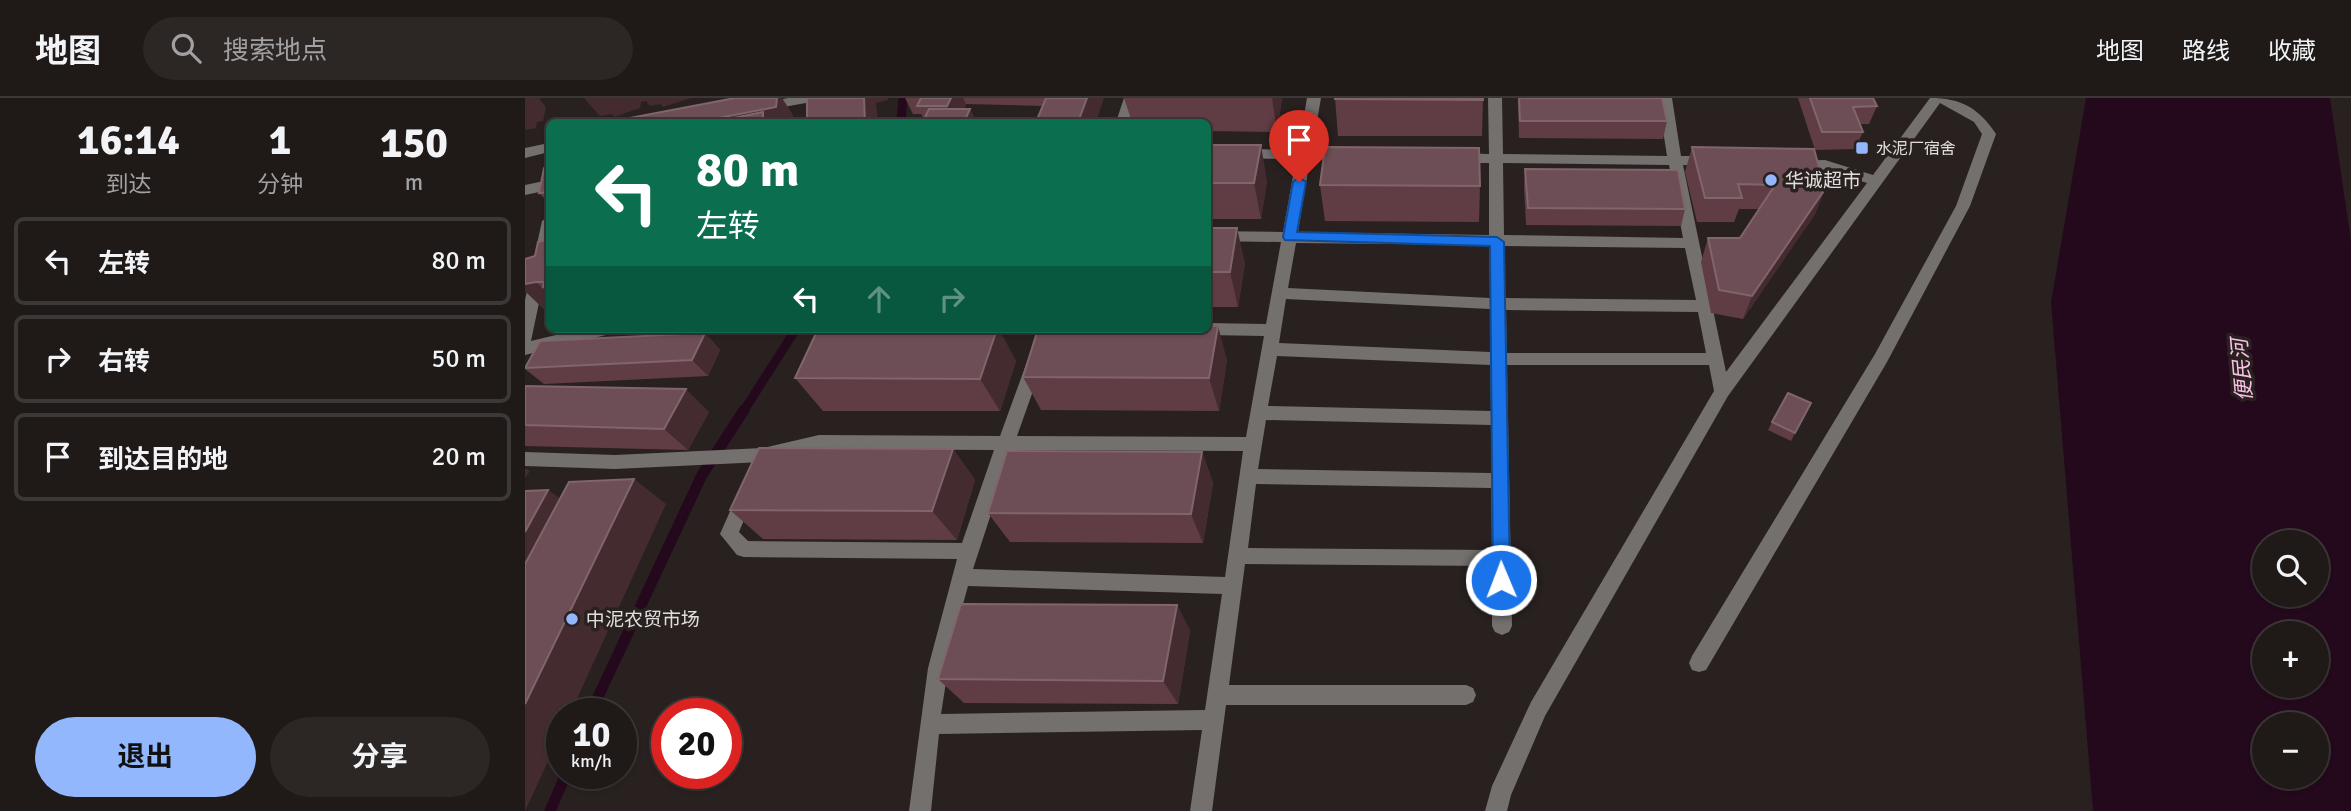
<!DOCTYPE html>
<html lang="zh">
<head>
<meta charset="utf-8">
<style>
	body { margin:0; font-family:Signika,"Noto Sans SC",sans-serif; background:#2c2625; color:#f1f3f6; height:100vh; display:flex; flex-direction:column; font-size:26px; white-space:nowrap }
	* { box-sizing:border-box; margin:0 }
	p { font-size:23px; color:#a1a0a2 }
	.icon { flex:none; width:38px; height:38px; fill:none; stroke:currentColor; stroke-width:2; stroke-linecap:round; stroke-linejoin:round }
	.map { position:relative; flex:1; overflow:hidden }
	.drawer { display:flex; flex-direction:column; background:#1f1918; width:525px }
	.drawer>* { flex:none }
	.top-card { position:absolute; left:21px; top:21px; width:665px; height:214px; border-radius:10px; box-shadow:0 2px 5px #0004,0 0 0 2px #3c3837; background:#0b6e4f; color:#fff; overflow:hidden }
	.tools { position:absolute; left:1727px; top:432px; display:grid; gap:14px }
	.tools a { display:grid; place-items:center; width:77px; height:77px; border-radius:50%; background:#1f1918; box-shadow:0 2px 5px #0004,0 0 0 2px #3c3837; font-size:35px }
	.speed { position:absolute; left:21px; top:600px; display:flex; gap:14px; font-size:35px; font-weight:700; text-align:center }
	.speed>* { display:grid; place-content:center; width:91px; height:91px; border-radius:50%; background:#1f1918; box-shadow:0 2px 5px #0004,0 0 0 2px #3c3837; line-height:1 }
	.speed small { font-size:18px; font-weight:400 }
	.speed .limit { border:10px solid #d22; background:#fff; color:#111 }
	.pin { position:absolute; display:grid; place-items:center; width:60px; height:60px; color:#fff; margin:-72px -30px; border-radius:50% 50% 50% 0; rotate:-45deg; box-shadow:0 0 7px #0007 }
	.pin .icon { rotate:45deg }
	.me { position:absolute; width:77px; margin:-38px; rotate:359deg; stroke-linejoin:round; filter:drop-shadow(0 0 5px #0008) }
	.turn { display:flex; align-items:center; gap:24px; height:147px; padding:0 35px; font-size:32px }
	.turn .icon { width:91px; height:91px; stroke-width:2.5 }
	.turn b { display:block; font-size:49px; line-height:60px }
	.lanes { display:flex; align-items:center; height:66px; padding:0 35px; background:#0003; justify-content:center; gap:35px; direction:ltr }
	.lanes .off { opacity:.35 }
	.eta { display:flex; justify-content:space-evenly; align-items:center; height:119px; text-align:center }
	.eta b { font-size:42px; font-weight:700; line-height:49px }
	.action { display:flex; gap:14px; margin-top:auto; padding:14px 35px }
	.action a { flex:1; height:80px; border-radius:42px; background:#92b7fd; color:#111; font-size:28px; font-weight:700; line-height:80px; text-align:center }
	.action a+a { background:#2c2625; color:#f1f3f6 }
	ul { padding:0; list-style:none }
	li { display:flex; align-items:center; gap:21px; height:88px; margin:0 14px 10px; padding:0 21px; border:4px solid #3c3837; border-radius:10px }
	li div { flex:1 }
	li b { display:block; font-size:26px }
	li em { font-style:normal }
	header { display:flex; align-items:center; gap:42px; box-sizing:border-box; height:98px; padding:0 35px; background:#1f1918; border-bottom:2px solid #3c3837 }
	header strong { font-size:33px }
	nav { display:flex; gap:38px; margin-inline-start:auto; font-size:24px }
	.search { width:490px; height:63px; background:#2c2625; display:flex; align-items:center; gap:18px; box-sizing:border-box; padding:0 24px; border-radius:38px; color:#a1a0a2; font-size:26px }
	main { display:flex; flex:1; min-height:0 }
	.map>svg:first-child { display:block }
</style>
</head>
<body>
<header>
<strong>地图</strong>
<div class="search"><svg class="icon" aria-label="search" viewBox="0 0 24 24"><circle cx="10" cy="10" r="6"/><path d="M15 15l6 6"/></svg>搜索地点</div>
<nav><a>地图</a><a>路线</a><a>收藏</a></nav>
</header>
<main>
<section class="drawer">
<div class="eta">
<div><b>16:14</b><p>到达</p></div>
<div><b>1</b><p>分钟</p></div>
<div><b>150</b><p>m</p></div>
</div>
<ul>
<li><svg class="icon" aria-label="left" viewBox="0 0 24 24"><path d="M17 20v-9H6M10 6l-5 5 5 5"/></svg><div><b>左转</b></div><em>80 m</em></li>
<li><svg class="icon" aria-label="right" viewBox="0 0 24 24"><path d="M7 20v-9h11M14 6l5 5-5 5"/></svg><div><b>右转</b></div><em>50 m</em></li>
<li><svg class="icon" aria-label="arrive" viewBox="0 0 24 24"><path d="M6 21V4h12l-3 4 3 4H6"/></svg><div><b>到达目的地</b></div><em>20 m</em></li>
</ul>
<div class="action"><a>退出</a><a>分享</a></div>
</section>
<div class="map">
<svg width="1826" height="713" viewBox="0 0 1826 713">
	<rect width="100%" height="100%" fill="#292120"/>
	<path fill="#24091d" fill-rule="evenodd" d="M 1561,0 L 1805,0 L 1826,143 L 1826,713 L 1568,713 L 1526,204 ZM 1740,444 L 1792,444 L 1792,497 L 1740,497 ZM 1740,536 L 1792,536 L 1792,588 L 1740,588 ZM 1740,626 L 1792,626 L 1792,679 L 1740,679 Z"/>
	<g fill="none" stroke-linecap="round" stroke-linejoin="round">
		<g stroke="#24091d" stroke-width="9">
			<polyline points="376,24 378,0"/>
			<polyline points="218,314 271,231"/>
		</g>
		<g stroke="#24091d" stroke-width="11">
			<polyline points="65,616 177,377 219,312"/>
			<polyline points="25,713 41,676"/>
		</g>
		<g fill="#73706e" fill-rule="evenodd">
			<polygon points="263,0 293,0 286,4 237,13 230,9 232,6"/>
			<polygon points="599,0 613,0 603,24 591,24"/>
			<path d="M 782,0 L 796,0 L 787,52 L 822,52 L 829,57 L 822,62 L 785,61 L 773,134 L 964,137 L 964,65 L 931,65 L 924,60 L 931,55 L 964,56 L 963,0 L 977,0 L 978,56 L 1142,58 L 1133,0 L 1147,0 L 1156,58 L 1186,58 L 1193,63 L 1186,68 L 1158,67 L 1201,274 L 1342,85 L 1299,72 L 1265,69 L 1265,63 L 1300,62 L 1348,77 L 1405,0 C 1436,0 1454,10 1471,36 L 1445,108 L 1362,264 L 1181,572 L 1174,574 L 1167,572 L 1164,565 L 1167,558 L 1350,256 L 1431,108 L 1457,36 L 1449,24 L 1415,5 L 1203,298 L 1020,618 L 986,697 L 982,713 L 960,713 L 967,688 L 1006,604 L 1189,293 L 1184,267 L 982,267 L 987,528 L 984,534 L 977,537 L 970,534 L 967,528 L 967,468 L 720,466 L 704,587 L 941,587 L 948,590 L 951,597 L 948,604 L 941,607 L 701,607 L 687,713 L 665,713 L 677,632 L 414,636 L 406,713 L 384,713 L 403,570 L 432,461 L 219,459 L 212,457 L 195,436 L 214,393 L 220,390 L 226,393 L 229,398 L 214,434 L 223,443 L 437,445 L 469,352 L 294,351 L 238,364 L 90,371 L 0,368 L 0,354 L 90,357 L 238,350 L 294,337 L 475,338 L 514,231 L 530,231 L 492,338 L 721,339 L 739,238 L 682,237 L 674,231 L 682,231 L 682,225 L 741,226 L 756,144 L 682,143 L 682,133 L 758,134 L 771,61 L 682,60 L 682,50 L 773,52 ZM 978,65 L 1144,67 L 1158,140 L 979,137 ZM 771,145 L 964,147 L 965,200 L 763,190 ZM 979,148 L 1160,150 L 1171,202 L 980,200 ZM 761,201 L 965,211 L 965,254 L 754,245 ZM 981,212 L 1173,214 L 1181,255 L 982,255 ZM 752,258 L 965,267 L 966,313 L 743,308 ZM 741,322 L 966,327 L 966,375 L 733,371 ZM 487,352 L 718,353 L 700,479 L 448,471 ZM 731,386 L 966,390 L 967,452 L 723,450 ZM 443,488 L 697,496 L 680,612 L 416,616 L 427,546 Z"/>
			<polygon points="24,45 24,54 0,60 0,50"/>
			<polygon points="24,82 24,92 0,97 0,87"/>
			<polygon points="24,118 24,157 6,243 56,231 89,231 81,237 0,257 0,202 17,123"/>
		</g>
	</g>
	<g fill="#603d45">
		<polygon points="380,0 579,0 518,8 441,6 439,11 445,11 451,24 398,24 399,21 396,16 388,16"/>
		<polygon points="599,0 757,0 752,34 682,33 682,24 607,24"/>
		<polygon points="810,0 958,0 957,38 813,38"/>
		<polygon points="993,0 1137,0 1142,23 1138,41 994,40"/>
		<polygon points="1273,0 1348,0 1352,8 1344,26 1335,26 1338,34 1330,51 1290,52"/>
		<polygon points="682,47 742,83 736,121 682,121"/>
		<polygon points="1167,49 1300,91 1290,116 1218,221 1186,215 1176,164 1183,140 1215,140 1234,111 1214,111 1209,124 1172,124 1160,74"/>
		<polygon points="24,69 24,105 14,95"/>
		<polygon points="1000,71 1160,111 1156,128 1001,127 999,89"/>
		<polygon points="795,87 955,88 954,124 800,123"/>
		<polygon points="682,130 720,165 713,209 682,209"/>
		<polygon points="24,141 24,216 0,193 0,161 10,158"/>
		<polygon points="180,235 195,252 183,278 19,286 0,271 0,268"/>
		<polygon points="702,262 694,313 516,312 498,279"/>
		<polygon points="491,263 475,313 298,313 270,280"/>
		<polygon points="1286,305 1266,343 1243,332 1247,324"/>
		<polygon points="184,314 163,352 0,348 0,327"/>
		<polygon points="428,351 450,382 432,442 238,441 205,412"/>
		<polygon points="677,354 688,385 678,445 485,444 463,415"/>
		<polygon points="652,507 665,533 653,606 439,605 413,581"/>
	</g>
	<g fill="#442b30">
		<polygon points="0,0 15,0 15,2 21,9 18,23 12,24 11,30 0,32"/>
		<polygon points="59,0 166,0 138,9 136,6 125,8 121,3 116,4 115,10 89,19 87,16 75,18"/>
		<polygon points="252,0 257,0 268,17 268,24 173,24"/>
		<polygon points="324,0 363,0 363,2 351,5 353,24 340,24"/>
		<polygon points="426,0 438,0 441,6 431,24 430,24 422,8"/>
		<polygon points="562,0 579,0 571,24 553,24"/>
		<polygon points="747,0 757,0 752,34"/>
		<polygon points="445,11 451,24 439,24"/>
		<polygon points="736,47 742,83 736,121 729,85"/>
		<polygon points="1300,91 1290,116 1218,221 1227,198"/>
		<polygon points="712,130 720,165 713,209 705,174"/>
		<polygon points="11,184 24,196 24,216 0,193 0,186"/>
		<polygon points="24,187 24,195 18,189"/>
		<polygon points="693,228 702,262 694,313 684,280"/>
		<polygon points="472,231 474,231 491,263 475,313 455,281"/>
		<polygon points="180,235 195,252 183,278 167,262"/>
		<polygon points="161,291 184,314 163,352 139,331"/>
		<polygon points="428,351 450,382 432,442 407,413"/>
		<polygon points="677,354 688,385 678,445 666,416"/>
		<polygon points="0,370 5,373 0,380"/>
		<polygon points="109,381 141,406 45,616 37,616 37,633 0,713 0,606"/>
		<polygon points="23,392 52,412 0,513 0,434"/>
		<polygon points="652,507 665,533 653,606 638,583"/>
	</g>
	<g fill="#6e4e56" stroke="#80656b" stroke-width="2">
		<polygon points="210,0 252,0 251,9 173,24 84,24"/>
		<polygon points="282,0 339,0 340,24 282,24"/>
		<polygon points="396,0 426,0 422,8 392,8"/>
		<polygon points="521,0 562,0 553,24 511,24"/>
		<polygon points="810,0 958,0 958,2 810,1"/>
		<polygon points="994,0 1137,0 1142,23 995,23"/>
		<polygon points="1285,0 1348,0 1352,8 1328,9 1338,34 1297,34"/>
		<polygon points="404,11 445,11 439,24 398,24"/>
		<polygon points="238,14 238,24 202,24 203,21"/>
		<polygon points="682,47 736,47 729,85 682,85"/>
		<polygon points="800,49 954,50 955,88 795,87"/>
		<polygon points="1167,49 1289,51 1300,91 1227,198 1194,192 1183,140 1215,140 1250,87 1213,86 1217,100 1180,100"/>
		<polygon points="24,69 24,94 14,95 19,70"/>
		<polygon points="1000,71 1153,72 1160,111 1003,110"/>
		<polygon points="682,130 712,130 705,174 682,174"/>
		<polygon points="24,141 24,187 18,189 19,184 11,184 0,186 0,161 10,158 13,144"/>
		<polygon points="682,228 693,228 684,280 498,279 513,231 682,231"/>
		<polygon points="293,231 472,231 455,281 270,280"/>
		<polygon points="180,235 167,262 0,270 15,243"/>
		<polygon points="0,288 161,291 139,331 0,327"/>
		<polygon points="1263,295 1286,305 1270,335 1247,324"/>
		<polygon points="234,350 428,351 407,413 205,412"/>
		<polygon points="482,353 677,354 666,416 463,415"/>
		<polygon points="109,381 0,606 0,466 44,384"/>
		<polygon points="23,392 0,434 0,393"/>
		<polygon points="436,506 652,507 638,583 413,581"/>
	</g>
	<polygon fill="#1a73e8" stroke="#114b97" stroke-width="2" points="774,79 781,84 772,134 972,139 979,144 985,482 982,488 976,490 970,488 968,482 965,148 760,142 758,139 768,84"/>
	<g fill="#92b7fd" stroke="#292120" stroke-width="2.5">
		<rect x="1330" y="43" width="14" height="14" rx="3.5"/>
		<circle cx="1246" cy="82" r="7"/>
		<circle cx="47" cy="521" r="7"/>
	</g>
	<g text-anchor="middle" stroke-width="7" stroke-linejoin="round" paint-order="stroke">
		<g font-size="16" fill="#e2dddc" stroke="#292120" text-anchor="start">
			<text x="1351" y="56">水泥厂宿舍</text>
		</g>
		<g font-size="19" fill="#e2dddc" stroke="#292120" text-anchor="start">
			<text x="1260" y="89">华诚超市</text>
			<text x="61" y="528">中泥农贸市场</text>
		</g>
		<g font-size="21" font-style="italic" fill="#fbc0e7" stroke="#292120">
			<text transform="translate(1717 272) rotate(-95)" y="7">便民河</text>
		</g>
	</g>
</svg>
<div class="tools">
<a><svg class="icon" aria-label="search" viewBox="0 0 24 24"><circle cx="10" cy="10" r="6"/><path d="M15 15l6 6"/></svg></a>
<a>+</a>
<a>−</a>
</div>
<div class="speed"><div>10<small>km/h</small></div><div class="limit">20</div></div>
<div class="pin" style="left:774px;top:84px;background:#d93025"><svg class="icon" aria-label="arrive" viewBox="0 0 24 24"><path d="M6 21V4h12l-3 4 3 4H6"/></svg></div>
<svg class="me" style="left:976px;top:482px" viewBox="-20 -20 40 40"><circle r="17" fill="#1a73e8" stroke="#fff" stroke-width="3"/><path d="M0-11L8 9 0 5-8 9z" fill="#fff"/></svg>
<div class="top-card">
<div class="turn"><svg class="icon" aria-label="left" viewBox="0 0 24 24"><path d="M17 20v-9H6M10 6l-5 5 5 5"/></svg><div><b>80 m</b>左转</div></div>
<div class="lanes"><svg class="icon" aria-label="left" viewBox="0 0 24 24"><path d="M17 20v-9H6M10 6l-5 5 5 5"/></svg><svg class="icon off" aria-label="ahead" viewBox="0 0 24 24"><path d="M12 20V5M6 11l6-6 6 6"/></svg><svg class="icon off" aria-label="right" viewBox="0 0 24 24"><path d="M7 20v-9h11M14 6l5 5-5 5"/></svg></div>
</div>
</div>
</main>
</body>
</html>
